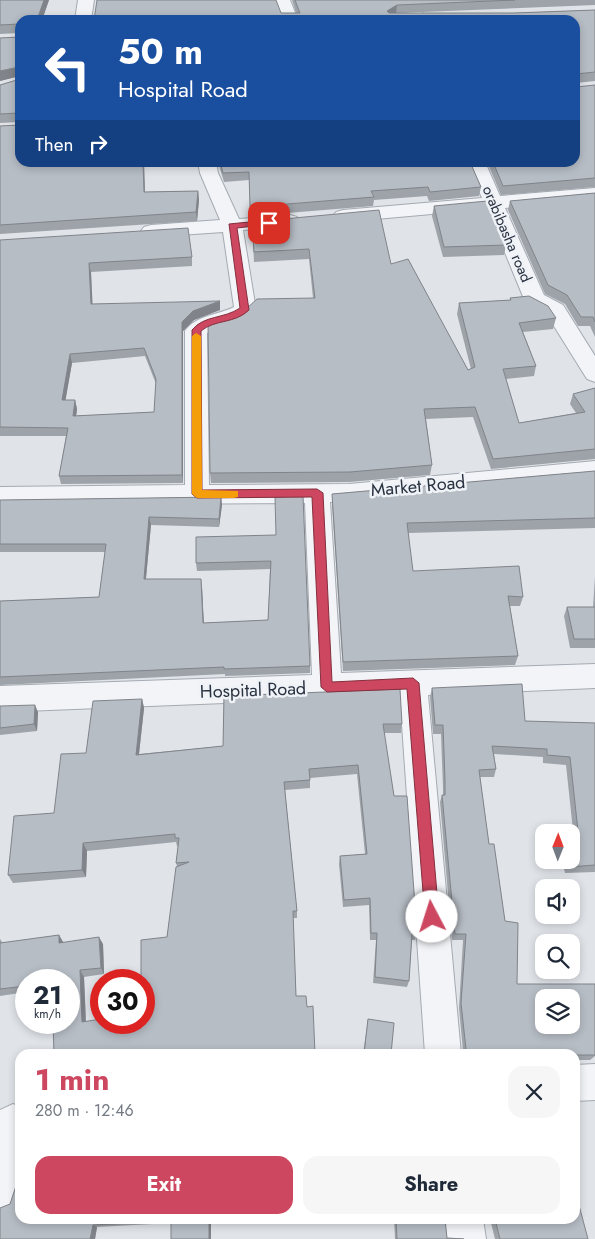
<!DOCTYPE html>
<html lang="en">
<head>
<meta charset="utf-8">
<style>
	body { margin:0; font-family:Jost,sans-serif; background:#f6f6f7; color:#1f2937; height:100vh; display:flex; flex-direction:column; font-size:19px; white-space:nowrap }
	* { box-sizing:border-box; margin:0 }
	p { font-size:16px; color:#747a83 }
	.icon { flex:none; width:28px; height:28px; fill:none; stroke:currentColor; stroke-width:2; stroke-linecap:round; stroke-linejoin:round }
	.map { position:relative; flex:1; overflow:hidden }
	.details { position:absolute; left:15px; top:1049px; width:565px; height:175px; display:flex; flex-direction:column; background:#fff; border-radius:15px; box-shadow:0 2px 8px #0003 }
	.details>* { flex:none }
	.hud { position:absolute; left:15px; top:15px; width:565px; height:152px; border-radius:15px; box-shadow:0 2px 8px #0003; background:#1a4fa0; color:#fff; overflow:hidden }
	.needle { width:32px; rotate:1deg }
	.controls { position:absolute; left:535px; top:824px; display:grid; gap:10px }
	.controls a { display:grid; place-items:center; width:45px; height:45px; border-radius:10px; background:#fff; box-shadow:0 2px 8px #0003; font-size:25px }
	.speed { position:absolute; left:15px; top:969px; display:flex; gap:10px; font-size:25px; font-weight:700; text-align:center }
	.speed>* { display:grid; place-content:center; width:65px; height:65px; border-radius:50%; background:#fff; box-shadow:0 2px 8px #0003; line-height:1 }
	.speed small { font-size:12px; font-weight:400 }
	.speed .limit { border:8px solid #d22; background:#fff; color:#111 }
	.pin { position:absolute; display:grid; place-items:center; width:42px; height:42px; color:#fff; margin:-21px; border-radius:10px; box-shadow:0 2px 8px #0006 }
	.me { position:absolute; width:55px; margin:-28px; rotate:355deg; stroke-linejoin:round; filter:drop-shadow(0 0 4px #0008) }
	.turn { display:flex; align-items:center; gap:18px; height:105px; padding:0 20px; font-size:22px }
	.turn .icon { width:65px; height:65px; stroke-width:2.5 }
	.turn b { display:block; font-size:35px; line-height:42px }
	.then { display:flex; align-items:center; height:48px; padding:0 20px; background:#0003; gap:10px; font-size:19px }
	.round { display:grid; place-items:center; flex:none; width:52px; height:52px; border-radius:15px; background:#f6f6f7 }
	.headline { display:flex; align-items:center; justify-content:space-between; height:85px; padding:0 20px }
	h1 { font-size:30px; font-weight:700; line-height:38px; color:#cc475f }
	.button { display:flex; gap:10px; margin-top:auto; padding:10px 20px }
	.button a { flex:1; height:58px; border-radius:15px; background:#cc475f; color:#fff; font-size:20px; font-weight:700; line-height:58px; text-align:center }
	.button a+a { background:#f6f6f7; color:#1f2937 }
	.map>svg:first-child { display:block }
</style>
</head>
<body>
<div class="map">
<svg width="595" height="1239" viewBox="0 0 595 1239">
	<rect width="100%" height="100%" fill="#e0e4e9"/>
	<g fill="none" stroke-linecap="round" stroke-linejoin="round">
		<g stroke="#a5abb3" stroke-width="2">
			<g id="minor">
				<polygon points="78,0 94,0 91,20 75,20"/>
				<polygon points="274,0 290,0 298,20 282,20"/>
				<polygon points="402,0 418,0 425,20 409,20"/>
				<path d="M 198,162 L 216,162 L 218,173 L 239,219 L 290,215 L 297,217 L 300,221 L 297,225 L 290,227 L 243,230 L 256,310 L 246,318 L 207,333 L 209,485 L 349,484 L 595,461 L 595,479 L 330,502 L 341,673 L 595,664 L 595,688 L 428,695 L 461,1054 L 425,1054 L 400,696 L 0,712 L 0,686 L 312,675 L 305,503 L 0,505 L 0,487 L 185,485 L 185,331 C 196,315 218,315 234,307 L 223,232 L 151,237 L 144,235 L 141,231 L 144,227 L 151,225 L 220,220 L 200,173 Z"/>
				<polygon points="467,162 485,162 500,196 595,188 595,200 505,208 544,295 563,305 595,356 595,382 587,379 547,315 527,304 524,299 487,209 343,222 336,220 333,216 336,212 343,210 482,198"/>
				<polygon points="595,1064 595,1100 575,1101 575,1065"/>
				<polygon points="13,1104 20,1107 20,1188 14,1206 0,1211 0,1110"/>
				<polygon points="443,1219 483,1219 486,1239 446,1239"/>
			</g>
		</g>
		<use href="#minor" fill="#f2f4f7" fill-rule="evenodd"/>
	</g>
	<g fill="#9da3a9" fill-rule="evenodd">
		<polygon points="0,0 49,0 42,20 20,20 20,162 144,162 145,192 198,191 199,200 197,221 0,234 0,126 19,125 19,122 0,123 0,85 20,79 19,76 0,81 0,38 19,37 19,33 0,34"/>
		<polygon points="292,0 595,0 595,5 396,13 514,13 595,10 595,81 576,83 576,87 595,85 595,187 501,195 487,162 575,162 281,13 296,13"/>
		<polygon points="218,162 470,162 481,187 479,196 429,201 427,196 374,200 373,206 251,216 249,180 224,182"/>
		<polygon points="595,193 595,337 590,326 578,326 565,304 545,294 508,210 510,201"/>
		<polygon points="434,206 506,245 504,255 443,257 432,216"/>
		<polygon points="252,222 391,264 468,370 471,369 457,314 459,303 510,300 510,298 556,318 553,329 523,332 536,366 534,376 506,379 519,423 576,413 570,404 573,394 595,388 595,459 491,469 473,417 426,419 432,465 430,475 349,482 211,483 210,473 313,298 309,259 254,262"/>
		<path d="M 0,240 L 192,257 L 192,266 L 91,272 L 92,304 L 220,310 L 194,320 L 183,331 L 183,483 L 61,484 L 59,476 L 66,436 L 0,436 ZM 145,356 L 156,384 L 154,412 L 76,416 L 77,409 L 75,400 L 65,400 L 72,363 Z"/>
		<polygon points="595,471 595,528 408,533 413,571 523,597 520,606 510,606 518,656 515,665 343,671 332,504 332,494"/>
		<polygon points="221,497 222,505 219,527 151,525 146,579 202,587 204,623 268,620 270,569 197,571 196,563 276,535 310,666 310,673 225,676 225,674 0,685 0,601 99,597 105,552 0,552 0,500"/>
		<polygon points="595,576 595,648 570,648 564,616 567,607 593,607"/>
		<polygon points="432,688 525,721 595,723 595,872 565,873 562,860 571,860 574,840 566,765 543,763 543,757 494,754 496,769 494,777 480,777 489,844 517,984 595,984 595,1056 590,1060 575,1060 575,1054 463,1051 459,1008 463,940 452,940 440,802 442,795 443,795 443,788 441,734 433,734 430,697"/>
		<polygon points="224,696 402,724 401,733 384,733 394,796 417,933 415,940 412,940 409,981 407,987 373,983 376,940 370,940 369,905 343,907 339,864 340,856 365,854 357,774 310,778 310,788 285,790 297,911 297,918 293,918 296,996 54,1054 69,980 26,980 26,992 0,996 0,939 2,942 1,943 59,935 63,942 103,944 104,974 84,977 86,1021 144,1022 167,937 177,866 176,863 178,846 177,846 176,842 87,851 86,877 13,883 8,875 54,813 86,753 142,699 144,708 139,754 223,746"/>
		<polygon points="0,706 38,712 37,731 0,735"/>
		<polygon points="368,1019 391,1054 363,1054"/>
		<polygon points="16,1186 20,1219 211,1219 211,1239 171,1223 97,1227 95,1239 0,1239"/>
		<polygon points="394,1219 445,1219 447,1238 464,1239 395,1239"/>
		<polygon points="490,1219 575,1219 588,1239 495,1239"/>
	</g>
	<g fill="#80848a">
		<polygon points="44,0 49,0 42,20 37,20"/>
		<polygon points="397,5 396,13 386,20 387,11"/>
		<polygon points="19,67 20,76 0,81 0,71"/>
		<polygon points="143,162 144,162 145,201 144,192"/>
		<polygon points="198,191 199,200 197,221 196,212"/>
		<polygon points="89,263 91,272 93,313 91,304"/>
		<polygon points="220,301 220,310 194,320 183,331 183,483 182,475 182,322 193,311"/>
		<polygon points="70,354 72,363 64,409 62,400"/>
		<polygon points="75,400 77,409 75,425 73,416"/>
		<polygon points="221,497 222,505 219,527 219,519"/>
		<polygon points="149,517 151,525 145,587 144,579"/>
		<polygon points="201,579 202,587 204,631 203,623"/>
		<polygon points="142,699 144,708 138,763 136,755"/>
		<polygon points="35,705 38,712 37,731 34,724"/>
		<polygon points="83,843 87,851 86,877 82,870"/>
		<polygon points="59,935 63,942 63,950 59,943"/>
		<polygon points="99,937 103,944 104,974 101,968"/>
		<polygon points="80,970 84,977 86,1027 82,1022"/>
		<rect x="209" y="1219" width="2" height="20"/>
		<polygon points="93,1225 97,1227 95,1239 90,1239"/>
	</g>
	<g fill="#b7bdc5" stroke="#80848a" fill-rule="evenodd">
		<polygon points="0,0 44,0 37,20 20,20 20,162 143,162 144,192 198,191 196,212 0,225 0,126 19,125 19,113 0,114 0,85 20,79 19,67 0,71 0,38 19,37 19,24 0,25"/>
		<polygon points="97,0 276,0 281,13 300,13 295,0 515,0 397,5 387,11 389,13 514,13 595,10 595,72 576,74 576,87 595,85 595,178 503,186 493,162 575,162 575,20 94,20"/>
		<polygon points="220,162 470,162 481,187 430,192 428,187 371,191 374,197 250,207 249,172 223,173"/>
		<polygon points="595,193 595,322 593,317 581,317 567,295 548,285 510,201"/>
		<polygon points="487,201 506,245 444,247 434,206"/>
		<polygon points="379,210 391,264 408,259 468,370 475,367 459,303 511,300 510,298 529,296 548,306 556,318 519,323 536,366 503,369 519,423 585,412 573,394 595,388 595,449 493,459 475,407 424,409 432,465 350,472 210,473 208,324 246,309 257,299 315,298 309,249 254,252 252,222"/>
		<path d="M 188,228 L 192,257 L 89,263 L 91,304 L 220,301 L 193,311 L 182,322 L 182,475 L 59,476 L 68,428 L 0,427 L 0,240 ZM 144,348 L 156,379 L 154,412 L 73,416 L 75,400 L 62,400 L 70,354 Z"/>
		<polygon points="595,471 595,518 407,523 413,571 519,566 523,597 508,596 518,656 343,662 332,494"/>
		<polygon points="303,496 310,666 224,669 224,667 0,677 0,601 99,597 106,544 0,544 0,500 221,497 219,519 149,517 144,579 201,579 203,623 268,620 271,561 196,563 196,537 276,535 275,497"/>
		<polygon points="567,607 595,607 595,639 574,639"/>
		<path d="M 522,684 L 525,721 L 595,723 L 595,865 L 569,867 L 568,860 L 571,860 L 571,840 L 579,840 L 570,757 L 547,755 L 547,749 L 492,746 L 496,769 L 479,770 L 489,844 L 494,844 L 505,921 L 518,923 L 517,984 L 595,984 L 595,1055 L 575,1055 L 575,1054 L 461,1054 L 461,1051 L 466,1049 L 461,1003 L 466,934 L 455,934 L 442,795 L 445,795 L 445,780 L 443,725 L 435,725 L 432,688 ZM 544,998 L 571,998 L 571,1025 L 544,1025 Z"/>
		<polygon points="400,689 402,724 383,724 394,796 407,796 417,933 412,933 409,981 375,977 377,933 371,933 370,898 344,900 340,856 367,854 358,765 309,769 310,780 284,782 297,911 293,911 296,996 306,996 307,1007 313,1006 315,1054 54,1054 53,1022 69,1022 69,980 26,980 26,986 0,989 0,943 59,935 59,943 99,937 101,968 80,970 82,1022 101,1019 101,1022 144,1022 144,980 141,980 141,940 167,937 176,867 189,862 176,863 179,838 175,838 175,834 83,843 82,870 8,875 14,816 54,813 61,754 86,753 93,701 142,699 136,755 223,746 224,696"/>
		<polygon points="35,705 34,724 0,728 0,706"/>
		<polygon points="368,1019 394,1023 391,1054 364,1054"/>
		<polygon points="20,1145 20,1219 209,1219 209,1239 171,1239 171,1221 93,1225 90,1239 0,1239 0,1208 10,1204 16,1186 16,1146"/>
		<polygon points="575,1194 576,1194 588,1239 500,1239 495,1219 575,1219"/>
		<polygon points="396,1219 445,1219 447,1238 464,1239 397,1239"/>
	</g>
	<path fill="#cc475f" stroke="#852e3e" d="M 269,220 L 272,221 L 272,224 L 237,228 L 249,310 C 235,324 215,319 201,331 L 202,490 L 317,489 L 323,493 L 332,682 L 413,678 L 419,683 L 439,917 L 437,922 L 432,924 L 427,922 L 425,917 L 407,689 L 327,692 L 321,687 L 312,497 L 197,498 L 192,494 L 192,330 C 204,315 224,319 240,308 L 229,224 Z"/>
	<polygon fill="#f59e0b" points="196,333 201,336 202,490 238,491 238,497 234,498 197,498 192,494 192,336"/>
	<g text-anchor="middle" stroke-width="5" stroke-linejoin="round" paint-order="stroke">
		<g font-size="15" fill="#293240" stroke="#eff2f6">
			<text transform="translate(507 234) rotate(67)" y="5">orabibasha road</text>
		</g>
		<g font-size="18" fill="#293240" stroke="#eff2f6">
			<text transform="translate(418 486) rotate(-5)" y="6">Market Road</text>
			<text transform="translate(253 690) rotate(-2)" y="6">Hospital Road</text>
		</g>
	</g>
</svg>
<div class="controls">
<a><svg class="needle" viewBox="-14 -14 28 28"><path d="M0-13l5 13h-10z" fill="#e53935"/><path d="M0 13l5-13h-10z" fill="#747a83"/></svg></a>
<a><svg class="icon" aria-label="sound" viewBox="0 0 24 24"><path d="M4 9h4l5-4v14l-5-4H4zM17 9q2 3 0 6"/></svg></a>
<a><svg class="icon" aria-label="search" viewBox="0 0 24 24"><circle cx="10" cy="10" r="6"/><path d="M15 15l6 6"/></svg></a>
<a><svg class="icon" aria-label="layers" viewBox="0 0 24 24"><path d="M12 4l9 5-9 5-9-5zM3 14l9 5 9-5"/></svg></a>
</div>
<div class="speed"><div>21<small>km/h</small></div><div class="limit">30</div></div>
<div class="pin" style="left:269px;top:223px;background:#d93025"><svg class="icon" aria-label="arrive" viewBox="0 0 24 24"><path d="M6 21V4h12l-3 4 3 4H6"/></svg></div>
<svg class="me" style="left:432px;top:917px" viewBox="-20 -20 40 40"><circle r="19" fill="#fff"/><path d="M0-13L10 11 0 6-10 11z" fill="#cc475f"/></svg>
<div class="hud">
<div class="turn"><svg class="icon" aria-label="left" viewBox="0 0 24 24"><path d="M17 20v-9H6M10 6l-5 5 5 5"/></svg><div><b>50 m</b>Hospital Road</div></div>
<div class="then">Then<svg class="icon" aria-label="right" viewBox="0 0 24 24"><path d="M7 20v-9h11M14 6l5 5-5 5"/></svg></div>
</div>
<section class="details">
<div class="headline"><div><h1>1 min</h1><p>280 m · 12:46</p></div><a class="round"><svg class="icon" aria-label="close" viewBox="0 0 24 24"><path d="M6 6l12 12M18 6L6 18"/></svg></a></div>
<div class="button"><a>Exit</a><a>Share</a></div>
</section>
</div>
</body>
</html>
